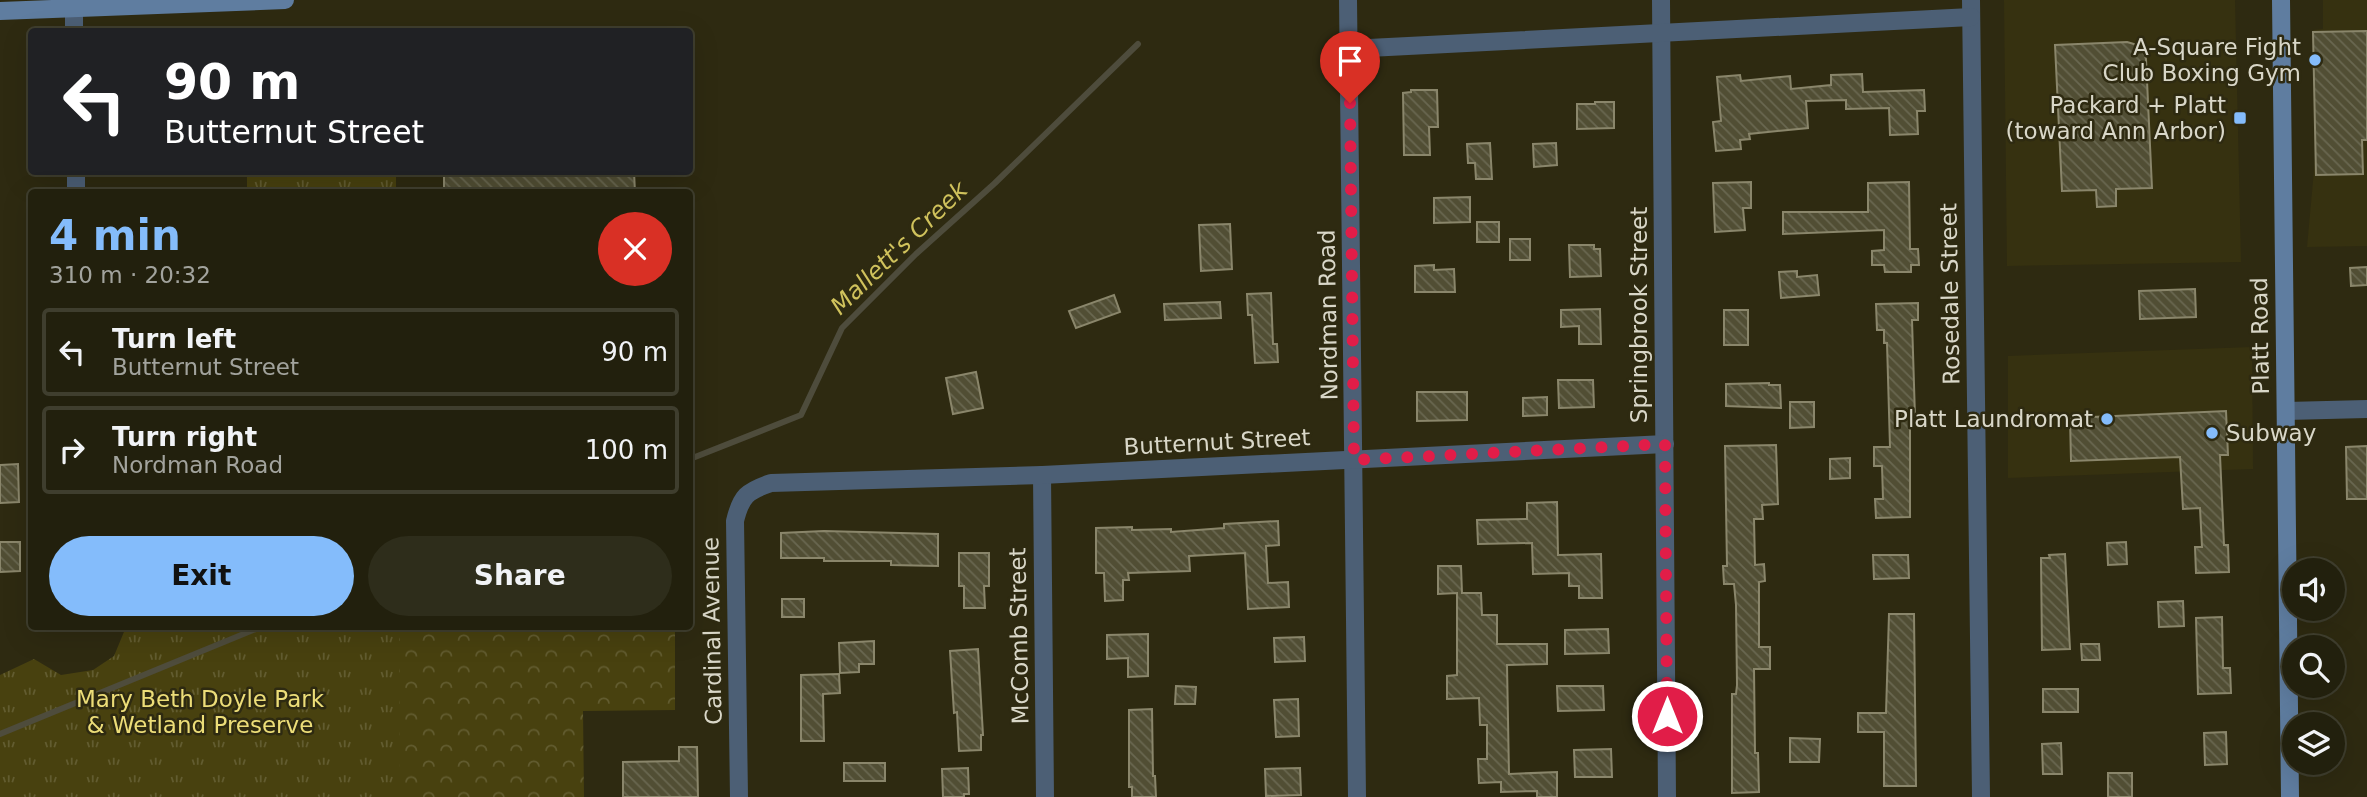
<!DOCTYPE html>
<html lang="en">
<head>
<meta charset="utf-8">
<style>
	body { margin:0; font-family:"DejaVu Sans",sans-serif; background:#2e2d1b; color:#f1f3f6; height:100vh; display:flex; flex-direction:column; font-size:26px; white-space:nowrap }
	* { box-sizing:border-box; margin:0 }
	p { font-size:23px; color:#a2a39d }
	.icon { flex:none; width:38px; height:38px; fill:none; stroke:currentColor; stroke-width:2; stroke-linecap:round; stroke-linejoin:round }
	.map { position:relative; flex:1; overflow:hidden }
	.side { position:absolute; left:28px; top:189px; width:665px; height:441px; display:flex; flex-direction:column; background:#22200d; border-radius:7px; box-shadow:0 7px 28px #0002,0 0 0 2px #3f3e2e }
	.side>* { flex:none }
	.guide { position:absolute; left:28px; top:28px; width:665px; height:147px; border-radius:7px; box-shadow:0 7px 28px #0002,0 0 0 2px #3f3e2e; background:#202124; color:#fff; overflow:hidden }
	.tools { position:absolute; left:2282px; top:558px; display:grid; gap:14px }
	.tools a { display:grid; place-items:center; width:63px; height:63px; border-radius:50%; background:#22200d; box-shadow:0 7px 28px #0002,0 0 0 2px #3f3e2e; font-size:35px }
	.pin { position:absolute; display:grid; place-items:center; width:60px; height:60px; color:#fff; margin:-72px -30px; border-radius:50% 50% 50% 0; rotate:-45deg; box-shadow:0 0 7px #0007 }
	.pin .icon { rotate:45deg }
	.me { position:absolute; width:77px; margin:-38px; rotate:0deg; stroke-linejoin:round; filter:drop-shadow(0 0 5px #0008) }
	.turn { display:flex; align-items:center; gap:24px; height:147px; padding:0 21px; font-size:32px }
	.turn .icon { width:91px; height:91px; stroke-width:2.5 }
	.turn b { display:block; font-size:49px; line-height:60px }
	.round { display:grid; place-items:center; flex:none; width:74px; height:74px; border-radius:37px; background:#2e2d1b }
	.overview { display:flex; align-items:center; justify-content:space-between; height:119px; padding:0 21px }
	h1 { font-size:42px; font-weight:600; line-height:52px; color:#84bcfb }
	.primary-button { display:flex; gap:14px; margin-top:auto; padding:14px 21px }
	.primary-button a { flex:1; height:80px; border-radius:42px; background:#84bcfb; color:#111; font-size:28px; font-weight:600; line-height:80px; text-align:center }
	.primary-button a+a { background:#2e2d1b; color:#f1f3f6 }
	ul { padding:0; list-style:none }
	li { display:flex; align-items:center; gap:21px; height:88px; margin:0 14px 10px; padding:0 7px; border:4px solid #3f3e2e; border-radius:7px }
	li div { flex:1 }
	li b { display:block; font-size:26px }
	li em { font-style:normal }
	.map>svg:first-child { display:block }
</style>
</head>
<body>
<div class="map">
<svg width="2367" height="797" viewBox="0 0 2367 797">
	<defs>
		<pattern id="forest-crowns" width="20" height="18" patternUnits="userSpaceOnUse" patternTransform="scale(1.75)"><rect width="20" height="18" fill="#48410f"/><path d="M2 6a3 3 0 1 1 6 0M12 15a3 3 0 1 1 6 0" fill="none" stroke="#625c30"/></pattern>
		<pattern id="park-tufts" width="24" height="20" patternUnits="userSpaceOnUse" patternTransform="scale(1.75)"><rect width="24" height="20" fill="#48410f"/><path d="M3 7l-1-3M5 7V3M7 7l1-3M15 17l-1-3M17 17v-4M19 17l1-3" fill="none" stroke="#625c30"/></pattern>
		<pattern id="building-back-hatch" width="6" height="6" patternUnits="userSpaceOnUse" patternTransform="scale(1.75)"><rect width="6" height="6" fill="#514e34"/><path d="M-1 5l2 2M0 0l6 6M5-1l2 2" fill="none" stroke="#696750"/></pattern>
	</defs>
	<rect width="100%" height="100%" fill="#2e2a11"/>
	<g fill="#363110">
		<polygon points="2004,0 2235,0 2241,262 2007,266"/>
		<polygon points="2323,0 2367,0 2367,246 2307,247 2316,148 2313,30 2323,29"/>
		<polygon points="2252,347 2253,469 2008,478 2008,356"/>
	</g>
	<polygon fill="url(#forest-crowns)" points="298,627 675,627 675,710 583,711 584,797 0,797 0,743"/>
	<g fill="url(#park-tufts)">
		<rect x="247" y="172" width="149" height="20"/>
		<polygon points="126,627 399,627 400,797 0,797 0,675 34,659 61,675 93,670 114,656"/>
	</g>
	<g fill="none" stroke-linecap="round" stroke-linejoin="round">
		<g stroke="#4e4c3c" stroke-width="6">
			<polyline points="690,459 801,415 842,328 916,254 995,183 1138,44"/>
			<polyline points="0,734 263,626"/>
		</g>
	</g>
	<g fill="url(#building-back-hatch)" stroke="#8a866b" stroke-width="2">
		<polygon points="2367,31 2367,140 2362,140 2363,174 2316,175 2313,32"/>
		<polygon points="2127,42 2141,46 2146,59 2152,188 2116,189 2116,206 2097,207 2096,190 2062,191 2055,45"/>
		<polygon points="1862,74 1863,92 1924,90 1925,111 1917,111 1918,134 1890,135 1889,108 1846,109 1846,100 1806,101 1808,128 1749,134 1750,139 1740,140 1741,149 1716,151 1713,122 1721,121 1717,77 1740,75 1741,81 1790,76 1791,89 1831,85 1831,75"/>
		<polygon points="1411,90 1437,90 1438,127 1429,127 1430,155 1404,155 1403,93 1411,92"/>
		<polygon points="1595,102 1614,102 1614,128 1577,129 1577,104 1595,104"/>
		<polygon points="1490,143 1492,179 1476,179 1475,163 1468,163 1467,144"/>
		<polygon points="1556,143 1557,165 1534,167 1533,144"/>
		<polygon points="444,172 634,172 635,192 444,192"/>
		<polygon points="1751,182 1751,208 1743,208 1745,230 1715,232 1713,183"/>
		<polygon points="1909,182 1910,249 1918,249 1919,265 1911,265 1911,272 1885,272 1884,265 1872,265 1872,251 1884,250 1884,230 1783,234 1783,212 1868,212 1868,183"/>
		<polygon points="1470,197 1470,222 1434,223 1434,198"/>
		<rect x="1477" y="222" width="22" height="20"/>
		<polygon points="1230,224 1232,269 1201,271 1199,225"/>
		<rect x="1510" y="239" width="20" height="21"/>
		<polygon points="1569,245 1594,245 1594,249 1600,249 1601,276 1570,277"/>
		<polygon points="1434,265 1434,270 1454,269 1455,292 1415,292 1415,266"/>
		<polygon points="2367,267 2367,285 2351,286 2350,268"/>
		<polygon points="1797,271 1797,277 1817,275 1819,295 1781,298 1779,272"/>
		<polygon points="2195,289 2196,317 2140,319 2139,291"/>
		<polygon points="1271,293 1273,344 1277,344 1278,362 1255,363 1252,315 1248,315 1247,294"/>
		<polygon points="1114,295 1120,312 1076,328 1069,311"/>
		<polygon points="1220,302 1221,318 1165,320 1164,304"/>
		<polygon points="1918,303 1918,320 1912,320 1915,417 1910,417 1910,517 1876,518 1875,499 1883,499 1882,466 1874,466 1874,447 1890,447 1887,343 1884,343 1884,330 1877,330 1876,304"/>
		<polygon points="1600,309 1601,344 1579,344 1579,326 1561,327 1561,310"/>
		<rect x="1724" y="310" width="24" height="35"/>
		<polygon points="976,372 983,408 953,414 946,378"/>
		<polygon points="1558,380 1593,380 1594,407 1559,408"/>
		<polygon points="1769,383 1769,385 1780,385 1781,408 1726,406 1726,384"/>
		<polygon points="1417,392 1467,392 1467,420 1417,421"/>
		<polygon points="1547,397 1547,415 1523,416 1523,398"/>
		<polygon points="1790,402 1814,402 1814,427 1790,428"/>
		<polygon points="2226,411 2228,455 2220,455 2224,545 2228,545 2229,572 2196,573 2195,547 2202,547 2200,508 2183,509 2180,457 2071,461 2070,418"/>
		<polygon points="1776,445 1778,504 1762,505 1763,519 1754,519 1755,565 1764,564 1765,581 1759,582 1759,647 1770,647 1770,669 1754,669 1755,753 1758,753 1759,792 1732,793 1732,694 1736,694 1737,685 1736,605 1734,584 1724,584 1723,566 1727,566 1725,446"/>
		<polygon points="2367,446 2367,499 2347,499 2346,447"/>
		<polygon points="1850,458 1850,478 1830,479 1830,459"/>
		<polygon points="18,464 19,502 0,503 0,465"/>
		<polygon points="1557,502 1558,555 1601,554 1602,598 1579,598 1579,586 1569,586 1569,573 1533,574 1532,543 1478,544 1477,520 1527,519 1527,503"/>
		<polygon points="1278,521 1279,545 1266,546 1268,583 1288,582 1289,607 1248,609 1245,553 1189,556 1190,571 1128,573 1129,580 1123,580 1123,600 1105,601 1104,573 1096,573 1096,528 1132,527 1132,530 1171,529 1171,532 1224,528 1224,524"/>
		<polygon points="824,531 938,534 938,566 891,565 891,561 824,561 824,558 781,558 781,533"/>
		<polygon points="0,542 20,542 20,571 0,572"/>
		<polygon points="2126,542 2127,564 2108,565 2107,543"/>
		<polygon points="959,553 989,553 989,586 984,586 985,608 964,608 964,586 959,586"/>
		<polygon points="2065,554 2070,649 2042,650 2041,558 2050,558 2049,555"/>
		<polygon points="1873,555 1908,555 1909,578 1874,579"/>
		<polygon points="1438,566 1461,566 1462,593 1481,593 1482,615 1497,615 1497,644 1547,644 1547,664 1507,665 1509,774 1557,772 1557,797 1537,797 1537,791 1501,792 1501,782 1479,783 1478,759 1487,759 1487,725 1480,725 1479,698 1447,699 1447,676 1457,675 1457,593 1438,594"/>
		<rect x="782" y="599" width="22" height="18"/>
		<polygon points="2183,601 2184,626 2159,627 2158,602"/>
		<polygon points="1889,614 1914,614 1916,786 1884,786 1884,732 1858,732 1858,713 1886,713"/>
		<polygon points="2222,617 2223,668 2230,668 2231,693 2198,694 2196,618"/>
		<polygon points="1608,629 1609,653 1565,654 1565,630"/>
		<polygon points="1148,634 1148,676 1128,677 1128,658 1107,659 1107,635"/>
		<polygon points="1304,637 1305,661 1275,662 1274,638"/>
		<polygon points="874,641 874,664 859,664 859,672 840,673 839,643"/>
		<polygon points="2081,644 2099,644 2100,660 2082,660"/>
		<polygon points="978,649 983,735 981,735 981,750 959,751 957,712 954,713 950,651"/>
		<polygon points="839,674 840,693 823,694 824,741 801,741 801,675"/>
		<polygon points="1176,686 1196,687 1195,704 1175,704"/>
		<polygon points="1557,686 1603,686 1604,710 1558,711"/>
		<rect x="2043" y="689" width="35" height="23"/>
		<polygon points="1298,699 1299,736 1276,737 1274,700"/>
		<polygon points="1152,709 1153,776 1155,776 1156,797 1132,797 1132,787 1129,787 1129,710"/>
		<polygon points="2226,732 2227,764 2205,765 2204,733"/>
		<polygon points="1790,738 1820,739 1819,762 1790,762"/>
		<polygon points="2061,743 2062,774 2043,774 2042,744"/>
		<polygon points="679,747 697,747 698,797 623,797 623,762 679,761"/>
		<polygon points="1611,749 1612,777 1575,777 1574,750"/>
		<rect x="844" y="763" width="41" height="18"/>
		<polygon points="968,768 969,794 964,794 964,797 943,797 942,769"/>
		<polygon points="1300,768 1301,795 1266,796 1265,769"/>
		<rect x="2108" y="773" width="24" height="24"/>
	</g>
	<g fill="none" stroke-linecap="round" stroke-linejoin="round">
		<g stroke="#4c5f75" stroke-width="18">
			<polyline points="1348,0 1357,797"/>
			<polyline points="1661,0 1667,797"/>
			<polyline points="1971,0 1981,797"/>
			<polyline points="74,8 74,32"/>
			<polyline points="1349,49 1971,17"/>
			<polyline points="76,172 76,192"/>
			<polyline points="2286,411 2367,409"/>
			<polyline points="1042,475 1045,797"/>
			<path d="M 739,797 L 735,521 C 741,496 747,491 771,483 L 1042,475 L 1665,444"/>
		</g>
		<g stroke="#5f7da0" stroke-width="18">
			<polyline points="2281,0 2290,797"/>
			<polyline points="0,11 285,0"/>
		</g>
	</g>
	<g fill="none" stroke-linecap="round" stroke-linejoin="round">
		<polyline stroke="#e11d48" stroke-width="12" stroke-dasharray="0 21.6" points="1350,103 1354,460 1665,444 1667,716"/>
	</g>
	<g fill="#84bcfb" stroke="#2e2a11" stroke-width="2.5">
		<circle cx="2315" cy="60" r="7"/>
		<rect x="2233" y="111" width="14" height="14" rx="3.5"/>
		<circle cx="2107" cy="419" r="7"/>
		<circle cx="2212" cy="433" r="7"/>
	</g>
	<g text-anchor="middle" stroke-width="5" stroke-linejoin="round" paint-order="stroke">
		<g font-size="23" fill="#d9d7c8" stroke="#2e2a11" text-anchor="end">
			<text x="2301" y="55">A-Square Fight<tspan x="2301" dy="26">Club Boxing Gym</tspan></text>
			<text x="2226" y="113">Packard + Platt<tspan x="2226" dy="26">(toward Ann Arbor)</tspan></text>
			<text x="2093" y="427">Platt Laundromat</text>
			<text x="2226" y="441" text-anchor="start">Subway</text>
		</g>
		<g font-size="23" fill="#d9d7c8" stroke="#2e2a11">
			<text transform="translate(1950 294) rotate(-91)" y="8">Rosedale Street</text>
			<text transform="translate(1328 315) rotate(-91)" y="8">Nordman Road</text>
			<text transform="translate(1639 315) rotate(-90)" y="8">Springbrook Street</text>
			<text transform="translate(2260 336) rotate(-91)" y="8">Platt Road</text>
			<text transform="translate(1217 442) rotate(-3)" y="8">Butternut Street</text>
			<text transform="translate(712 631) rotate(-91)" y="8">Cardinal Avenue</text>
			<text transform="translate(1019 636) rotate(-91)" y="8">McComb Street</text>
		</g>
		<g font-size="23" fill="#ecdd78" stroke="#2e2a11">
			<text x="200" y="707">Mary Beth Doyle Park<tspan x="200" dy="26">&amp; Wetland Preserve</tspan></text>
		</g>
		<g font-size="24" font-style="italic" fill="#d0c25c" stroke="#2e2a11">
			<text transform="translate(899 248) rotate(-44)" y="8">Mallett's Creek</text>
		</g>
	</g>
</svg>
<div class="tools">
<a><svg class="icon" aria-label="sound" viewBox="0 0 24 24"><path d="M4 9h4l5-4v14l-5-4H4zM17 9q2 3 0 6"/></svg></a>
<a><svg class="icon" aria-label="search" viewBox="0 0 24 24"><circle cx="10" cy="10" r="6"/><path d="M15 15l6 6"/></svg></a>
<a><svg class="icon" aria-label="layers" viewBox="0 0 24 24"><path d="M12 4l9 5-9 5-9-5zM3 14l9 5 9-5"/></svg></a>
</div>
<div class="pin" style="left:1350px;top:103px;background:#d93025"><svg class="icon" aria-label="arrive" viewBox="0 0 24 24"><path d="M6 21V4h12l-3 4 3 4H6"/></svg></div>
<svg class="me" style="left:1667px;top:716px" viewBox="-20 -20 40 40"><circle r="17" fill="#e11d48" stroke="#fff" stroke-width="3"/><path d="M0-11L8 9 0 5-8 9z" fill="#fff"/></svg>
<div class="guide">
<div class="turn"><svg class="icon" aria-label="left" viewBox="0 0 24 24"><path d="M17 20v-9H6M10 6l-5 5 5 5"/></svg><div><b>90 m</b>Butternut Street</div></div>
</div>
<section class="side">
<div class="overview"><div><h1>4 min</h1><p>310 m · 20:32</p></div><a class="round" style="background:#d93025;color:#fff"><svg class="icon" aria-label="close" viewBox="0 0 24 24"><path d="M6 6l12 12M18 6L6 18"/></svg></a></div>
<ul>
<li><svg class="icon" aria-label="left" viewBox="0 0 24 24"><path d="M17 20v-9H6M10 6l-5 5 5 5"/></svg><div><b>Turn left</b><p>Butternut Street</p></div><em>90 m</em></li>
<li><svg class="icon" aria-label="right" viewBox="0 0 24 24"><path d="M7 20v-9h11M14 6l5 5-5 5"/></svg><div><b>Turn right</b><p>Nordman Road</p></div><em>100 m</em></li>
</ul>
<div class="primary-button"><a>Exit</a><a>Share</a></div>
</section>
</div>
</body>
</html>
